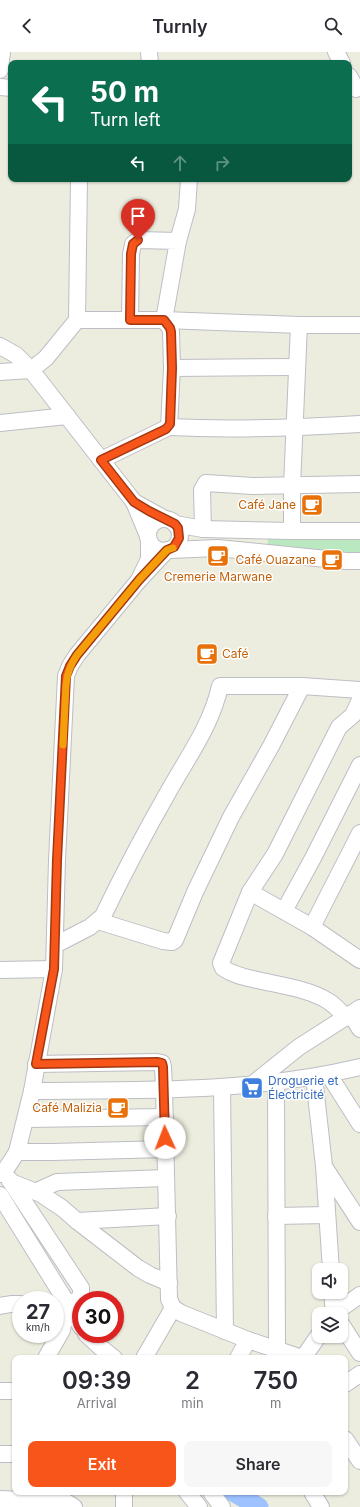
<!DOCTYPE html>
<html lang="en">
<head>
<meta charset="utf-8">
<style>
	body { margin:0; font-family:Inter,sans-serif; background:#f7f7f7; color:#2b2b33; height:100vh; display:flex; flex-direction:column; font-size:15px; white-space:nowrap }
	* { box-sizing:border-box; margin:0 }
	p { font-size:13px; color:#7c7c81 }
	.icon { flex:none; width:22px; height:22px; fill:none; stroke:currentColor; stroke-width:2; stroke-linecap:round; stroke-linejoin:round }
	.map { position:relative; flex:1; overflow:hidden }
	.drawer { position:absolute; left:12px; top:1303px; width:336px; height:140px; display:flex; flex-direction:column; background:#fff; border-radius:8px; box-shadow:0 1px 3px #0004 }
	.drawer>* { flex:none }
	.banner { position:absolute; left:8px; top:8px; width:344px; height:122px; border-radius:8px; box-shadow:0 1px 3px #0004; background:#0b6e4f; color:#fff; overflow:hidden }
	.buttons { position:absolute; left:312px; top:1211px; display:grid; gap:8px }
	.buttons a { display:grid; place-items:center; width:36px; height:36px; border-radius:8px; background:#fff; box-shadow:0 1px 3px #0004; font-size:20px }
	.speed { position:absolute; left:12px; top:1239px; display:flex; gap:8px; font-size:20px; font-weight:700; text-align:center }
	.speed>* { display:grid; place-content:center; width:52px; height:52px; border-radius:50%; background:#fff; box-shadow:0 1px 3px #0004; line-height:1 }
	.speed small { font-size:10px; font-weight:400 }
	.speed .limit { border:6px solid #d22; background:#fff; color:#111 }
	.pin { position:absolute; display:grid; place-items:center; width:34px; height:34px; color:#fff; margin:-41px -17px; border-radius:50% 50% 50% 0; rotate:-45deg; box-shadow:0 0 4px #0007 }
	.pin .icon { rotate:45deg }
	.me { position:absolute; width:44px; margin:-22px; rotate:358deg; stroke-linejoin:round; filter:drop-shadow(0 0 3px #0008) }
	.turn { display:flex; align-items:center; gap:14px; height:84px; padding:0 16px; font-size:18px }
	.turn .icon { width:52px; height:52px; stroke-width:2.5 }
	.turn b { display:block; font-size:28px; line-height:34px }
	.lanes { display:flex; align-items:center; height:38px; padding:0 16px; background:#0003; justify-content:center; gap:20px; direction:ltr }
	.lanes .off { opacity:.35 }
	.eta { display:flex; justify-content:space-evenly; align-items:center; height:68px; text-align:center }
	.eta b { font-size:24px; font-weight:600; line-height:28px }
	.button { display:flex; gap:8px; margin-top:auto; padding:8px 16px }
	.button a { flex:1; height:46px; border-radius:8px; background:#f8551a; color:#fff; font-size:16px; font-weight:600; line-height:46px; text-align:center }
	.button a+a { background:#f7f7f7; color:#2b2b33 }
	header { display:flex; justify-content:space-between; align-items:center; height:52px; padding:0 16px; background:#fff; font-size:18px; font-weight:600 }
	.map>svg:first-child { display:block }
</style>
</head>
<body>
<header><svg class="icon" aria-label="back" viewBox="0 0 24 24"><path d="M15 5l-7 7 7 7"/></svg>Turnly<svg class="icon" aria-label="search" viewBox="0 0 24 24"><circle cx="10" cy="10" r="6"/><path d="M15 15l6 6"/></svg></header>
<div class="map">
<svg width="360" height="1455" viewBox="0 0 360 1455">
	<rect width="100%" height="100%" fill="#ededdf"/>
	<polygon fill="#b9e8c1" points="268,487 360,487 360,503 267,494"/>
	<g fill="none" stroke-linecap="round" stroke-linejoin="round">
		<polyline stroke="#9dc2ff" stroke-width="19" points="233,1440 259,1455"/>
		<g stroke="#bcbec5" stroke-width="18">
			<g id="minor">
				<polyline points="149,0 150,11"/>
				<polyline points="336,0 342,11"/>
				<polyline points="0,18 2,0"/>
				<polyline points="349,24 356,37"/>
				<polyline points="0,35 11,36"/>
				<polyline points="178,189 187,157 189,127"/>
				<polyline points="77,268 164,268 299,273 360,273"/>
				<polyline points="0,294 16,303 31,318 134,450"/>
				<polyline points="172,316 297,315"/>
				<polyline points="0,320 31,318 46,306 77,268 79,127"/>
				<polyline points="0,371 67,364"/>
				<path d="M 169,375 C 233,378 296,376 360,372"/>
				<polyline points="101,408 169,375 172,316 171,280 170,276 164,268 178,189 138,188 133,192 131,202 130,268"/>
				<circle cx="164" cy="483" r="16"/>
				<polyline points="175,472 203,477 292,479 360,479"/>
				<polyline points="203,477 202,438 206,431 253,434 360,432"/>
				<polyline points="292,479 292,434 299,273"/>
				<polyline points="148,484 134,450 165,467"/>
				<polyline points="149,489 149,507 139,528 167,498"/>
				<polyline points="170,498 218,496 346,509 360,509"/>
				<polyline points="360,781 312,875 360,908"/>
				<path d="M 250,840 L 221,911 L 223,916 C 233,923 245,925 257,928 C 279,933 309,937 328,949 C 335,953 340,959 346,966"/>
				<polyline points="284,859 313,806 360,713"/>
				<polyline points="98,869 163,889 172,890 175,888 195,840 231,765 271,694 302,634"/>
				<polyline points="312,875 250,840 275,802 339,675 353,663 360,648"/>
				<path d="M 55,893 L 90,875 L 103,864 C 124,820 147,777 171,735 C 190,702 212,671 220,634 L 302,634 L 360,638"/>
				<polyline points="0,918 54,917"/>
				<polyline points="351,962 360,977"/>
				<polyline points="36,1012 157,1010 162,1011 163,1015 164,1037 169,1247 173,1256 181,1261 248,1288 302,1306"/>
				<polyline points="329,1023 360,1072"/>
				<polyline points="314,1025 324,1114 331,1218"/>
				<polyline points="254,1031 299,995 360,956"/>
				<polyline points="276,1031 277,1298"/>
				<polyline points="222,1035 225,1279"/>
				<path d="M 32,1039 C 141,1038 252,1041 360,1015"/>
				<polyline points="26,1067 165,1065"/>
				<polyline points="17,1100 52,1100 166,1097"/>
				<polyline points="325,1116 360,1170"/>
				<polyline points="0,1122 4,1120 17,1100 32,1039 54,917 57,808 66,624 70,614 77,603 139,528"/>
				<polyline points="9,1127 81,1236 81,1245 69,1254 55,1253"/>
				<polyline points="11,1130 41,1142 62,1156 77,1169 138,1216 150,1223 169,1231"/>
				<polyline points="37,1139 57,1130 166,1126"/>
				<polyline points="0,1143 75,1264 81,1275"/>
				<polyline points="276,1164 327,1163"/>
				<polyline points="77,1169 168,1164"/>
				<polyline points="332,1240 334,1262"/>
				<polyline points="0,1254 11,1252 21,1252"/>
				<polyline points="333,1262 360,1243"/>
				<polyline points="341,1272 360,1301"/>
				<polyline points="86,1282 100,1295 114,1306"/>
				<polyline points="46,1306 62,1278 64,1267 61,1254"/>
				<polyline points="144,1306 173,1256"/>
				<polyline points="238,1306 248,1288"/>
				<polyline points="303,1306 319,1283"/>
				<polyline points="345,1332 360,1322"/>
				<polyline points="0,1339 15,1339"/>
				<polyline points="345,1387 360,1409"/>
				<polyline points="0,1402 15,1402"/>
				<polyline points="187,1440 199,1455"/>
				<polyline points="211,1440 222,1455"/>
				<polyline points="312,1440 321,1455"/>
				<polyline points="0,1447 66,1450 74,1455"/>
				<polyline points="124,1455 124,1440"/>
			</g>
		</g>
		<use href="#minor" stroke="#fff" stroke-width="16"/>
	</g>
	<g fill="none" stroke-linecap="round" stroke-linejoin="round">
		<g stroke="#a13711" stroke-width="10">
			<polyline id="route" points="138,188 133,192 131,202 130,268 164,268 170,276 171,280 172,316 170,372 166,377 101,408 134,450 149,459 175,472 178,476 179,486 174,495 167,498 139,528 77,603 70,614 66,624 57,808 54,917 36,1012 158,1010 162,1011 163,1015 165,1086"/>
		</g>
		<use href="#route" stroke="#f8551a" stroke-width="7"/>
		<path stroke="#f59e0b" stroke-width="7" d="M 63,693 L 66,633 C 67,621 70,613 77,603 L 139,528 L 167,498 L 173,496"/>
	</g>
	<defs>
		<g id="cafe-square" transform="scale(1.15)"><rect x="-9" y="-9" width="18" height="18" rx="4" fill="#e8710a" stroke="#fff"/><path d="M-5.5-4.5H6V0H3Q3 3.5 0 3.5H-2.5Q-5.5 3.5-5.5 0ZM3-3.2v2h1.7v-2ZM-6 4.5H4V6H-6Z" fill="#fff"/></g>
		<g id="supermarket-square" transform="scale(1.15)"><rect x="-9" y="-9" width="18" height="18" rx="4" fill="#3f7fe0" stroke="#fff"/><path d="M-6-5.5h2.5l.6 2H6L4.5 2H-2.5L-4.4-4H-6ZM-1.5 3.2a1.3 1.3 0 1 0 .1 0ZM3 3.2a1.3 1.3 0 1 0 .1 0Z" fill="#fff"/></g>
	</defs>
	<g fill-rule="evenodd">
		<use href="#cafe-square" x="312" y="453"/>
		<use href="#cafe-square" x="218" y="504"/>
		<use href="#cafe-square" x="332" y="508"/>
		<use href="#cafe-square" x="207" y="602"/>
		<use href="#supermarket-square" x="252" y="1036"/>
		<use href="#cafe-square" x="118" y="1056"/>
	</g>
	<g text-anchor="middle" stroke-width="3" stroke-linejoin="round" paint-order="stroke">
		<g font-size="12" fill="#c56008" stroke="#fff" text-anchor="end">
			<text x="296" y="457">Café Jane</text>
			<text x="316" y="512">Café Ouazane</text>
			<text x="218" y="529" text-anchor="middle">Cremerie Marwane</text>
			<text x="222" y="606" text-anchor="start">Café</text>
			<text x="102" y="1060">Café Malizia</text>
		</g>
		<g font-size="12" fill="#366cbe" stroke="#fff" text-anchor="start">
			<text x="268" y="1033">Droguerie et<tspan x="268" dy="14">Électricité</tspan></text>
		</g>
	</g>
</svg>
<div class="buttons">
<a><svg class="icon" aria-label="sound" viewBox="0 0 24 24"><path d="M4 9h4l5-4v14l-5-4H4zM17 9q2 3 0 6"/></svg></a>
<a><svg class="icon" aria-label="layers" viewBox="0 0 24 24"><path d="M12 4l9 5-9 5-9-5zM3 14l9 5 9-5"/></svg></a>
</div>
<div class="speed"><div>27<small>km/h</small></div><div class="limit">30</div></div>
<div class="pin" style="left:138px;top:188px;background:#d93025"><svg class="icon" aria-label="arrive" viewBox="0 0 24 24"><path d="M6 21V4h12l-3 4 3 4H6"/></svg></div>
<svg class="me" style="left:165px;top:1086px" viewBox="-20 -20 40 40"><circle r="19" fill="#fff"/><path d="M0-13L10 11 0 6-10 11z" fill="#f8551a"/></svg>
<div class="banner">
<div class="turn"><svg class="icon" aria-label="left" viewBox="0 0 24 24"><path d="M17 20v-9H6M10 6l-5 5 5 5"/></svg><div><b>50 m</b>Turn left</div></div>
<div class="lanes"><svg class="icon" aria-label="left" viewBox="0 0 24 24"><path d="M17 20v-9H6M10 6l-5 5 5 5"/></svg><svg class="icon off" aria-label="ahead" viewBox="0 0 24 24"><path d="M12 20V5M6 11l6-6 6 6"/></svg><svg class="icon off" aria-label="right" viewBox="0 0 24 24"><path d="M7 20v-9h11M14 6l5 5-5 5"/></svg></div>
</div>
<section class="drawer">
<div class="eta">
<div><b>09:39</b><p>Arrival</p></div>
<div><b>2</b><p>min</p></div>
<div><b>750</b><p>m</p></div>
</div>
<div class="button"><a>Exit</a><a>Share</a></div>
</section>
</div>
</body>
</html>
